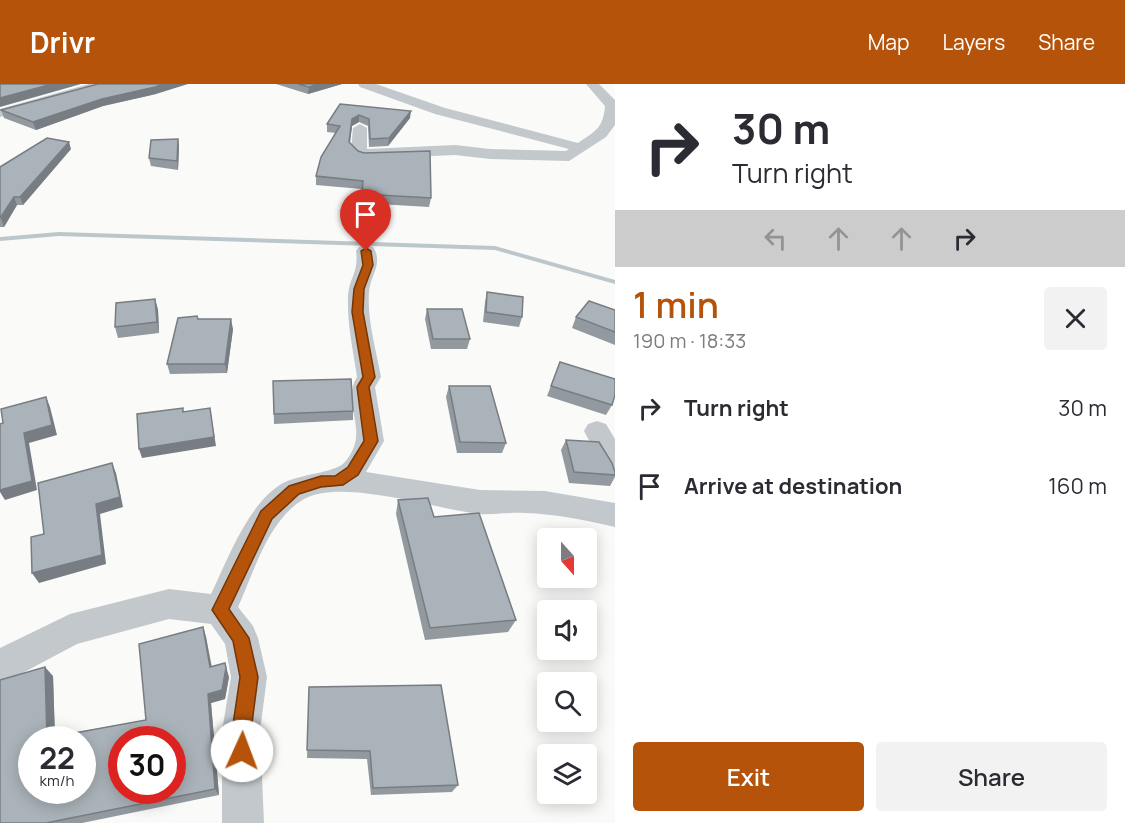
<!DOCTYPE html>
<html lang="en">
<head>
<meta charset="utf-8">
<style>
	body { margin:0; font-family:Manrope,sans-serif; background:#f2f2f3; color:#2b2b33; height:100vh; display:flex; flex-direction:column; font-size:22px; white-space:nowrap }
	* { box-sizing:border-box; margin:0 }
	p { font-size:20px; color:#7c7c81 }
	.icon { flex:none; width:33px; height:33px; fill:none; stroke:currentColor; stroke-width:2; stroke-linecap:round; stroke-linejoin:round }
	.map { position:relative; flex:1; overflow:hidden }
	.details { display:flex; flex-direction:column; background:#fff; width:510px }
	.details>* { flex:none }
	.hud { background:#fff; color:#2b2b33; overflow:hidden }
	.needle { width:39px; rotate:159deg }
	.fabs { position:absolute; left:537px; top:444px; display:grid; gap:12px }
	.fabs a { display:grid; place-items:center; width:60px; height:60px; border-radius:6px; background:#fff; box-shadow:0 3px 15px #0003; font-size:30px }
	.speed { position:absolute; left:18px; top:642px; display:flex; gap:12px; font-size:30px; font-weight:700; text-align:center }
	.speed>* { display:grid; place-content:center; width:78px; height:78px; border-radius:50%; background:#fff; box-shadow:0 3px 15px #0003; line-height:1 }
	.speed small { font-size:15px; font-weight:400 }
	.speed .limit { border:9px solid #d22; background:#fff; color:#111 }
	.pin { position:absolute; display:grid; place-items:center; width:51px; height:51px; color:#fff; margin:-62px -26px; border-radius:50% 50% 50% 0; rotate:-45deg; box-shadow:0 0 6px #0007 }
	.pin .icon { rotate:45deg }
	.me { position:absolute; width:66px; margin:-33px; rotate:2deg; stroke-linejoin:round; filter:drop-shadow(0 0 4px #0008) }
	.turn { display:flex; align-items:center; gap:21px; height:126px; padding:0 18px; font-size:27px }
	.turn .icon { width:78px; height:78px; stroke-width:2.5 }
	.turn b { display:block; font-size:42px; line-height:51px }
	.lanes { display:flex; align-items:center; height:57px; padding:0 18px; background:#0003; justify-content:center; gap:30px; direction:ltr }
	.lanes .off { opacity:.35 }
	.round { display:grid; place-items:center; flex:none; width:63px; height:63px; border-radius:6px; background:#f2f2f3 }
	.summary { display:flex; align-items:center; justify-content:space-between; height:102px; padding:0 18px }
	h1 { font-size:36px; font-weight:600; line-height:45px; color:#b45309 }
	.button { display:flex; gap:12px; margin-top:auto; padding:12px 18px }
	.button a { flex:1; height:69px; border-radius:6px; background:#b45309; color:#fff; font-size:24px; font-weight:600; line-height:69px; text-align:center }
	.button a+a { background:#f2f2f3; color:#2b2b33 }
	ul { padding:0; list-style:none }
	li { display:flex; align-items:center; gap:18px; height:78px; padding:0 18px }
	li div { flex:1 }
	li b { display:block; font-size:22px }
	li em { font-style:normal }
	header { display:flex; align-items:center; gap:36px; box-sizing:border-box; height:84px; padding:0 30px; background:#b45309; color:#fff }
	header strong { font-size:28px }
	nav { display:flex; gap:33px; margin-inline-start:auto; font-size:21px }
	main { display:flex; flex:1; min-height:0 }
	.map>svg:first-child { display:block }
</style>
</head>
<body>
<header>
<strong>Drivr</strong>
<nav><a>Map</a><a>Layers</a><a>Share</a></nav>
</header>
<main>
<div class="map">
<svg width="615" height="739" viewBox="0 0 615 739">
	<rect width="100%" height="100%" fill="#fafaf8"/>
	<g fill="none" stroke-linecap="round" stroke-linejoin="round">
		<polygon fill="#bbc7cb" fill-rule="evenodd" points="59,148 495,162 615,196 615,200 495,166 59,152 0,157 0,153"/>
		<g fill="#c3c8cc" fill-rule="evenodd">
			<polygon points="89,0 109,0 107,3 0,33 0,25"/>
			<path d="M 358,0 L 376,0 L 445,24 L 578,59 C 596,47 603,44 605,22 L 586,0 L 599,0 L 615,16 L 615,41 L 606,53 L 569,77 L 490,75 L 455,71 L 363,75 L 358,73 L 351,66 L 353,44 L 360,40 L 367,44 L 367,65 L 455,61 L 490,65 L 566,67 L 569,65 L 435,30 L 360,3 Z"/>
			<path d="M 366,161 L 373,163 C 384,179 370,192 369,208 C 367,236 376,265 381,293 L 375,303 L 384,357 L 366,388 L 480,406 L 545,407 L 615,419 L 615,443 C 585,436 555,430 525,429 C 510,428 494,431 479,430 C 436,425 341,394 304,415 C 268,436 254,488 238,523 L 253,542 L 258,554 L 267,593 L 260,647 L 264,739 L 222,739 L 222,647 L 231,593 L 225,560 L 211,540 L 169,535 L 77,560 L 0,601 L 0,564 L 70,530 L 169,505 L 211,510 C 228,475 248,419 283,399 C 300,390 334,389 344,379 C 373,347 339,321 357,293 C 353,266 347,239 348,213 C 349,193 359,189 356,167 L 359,163 Z"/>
			<polygon points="597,337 606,340 615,355 615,389 605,386 584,347 588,340"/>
		</g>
	</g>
	<g fill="#929a9f">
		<polygon points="276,0 342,0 308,10"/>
		<polygon points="156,10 103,22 36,46 4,34 1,26"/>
		<polygon points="340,20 410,34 388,62 369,63 368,42 359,38 352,42 350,59 358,67 431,114 429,123 361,119 362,105 316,101 316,92 336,49 327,48 327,40"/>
		<polygon points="178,55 179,63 178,86 151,82 149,74"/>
		<polygon points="71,65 23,121 17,121 4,143 0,143 0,83"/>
		<polygon points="487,208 522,233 519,243 483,238 485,218"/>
		<polygon points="155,215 158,226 159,249 118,254 115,243"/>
		<polygon points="427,225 470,255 467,265 431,265 425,235"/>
		<polygon points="615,226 615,261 572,244 576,233"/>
		<polygon points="198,235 233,245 227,289 170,290 167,280"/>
		<polygon points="560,278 612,321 606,331 547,312"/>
		<polygon points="273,297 353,327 353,336 274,340"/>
		<polygon points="449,302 506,359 502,369 457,369 446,313"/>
		<polygon points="566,356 615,388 615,393 610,402 569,399 561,366"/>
		<polygon points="398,416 434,433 516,536 508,548 425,556 396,430"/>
		<polygon points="203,543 206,553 212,583 229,593 225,615 211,619 219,711 82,739 0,739 53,592 55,652 146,636"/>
		<polygon points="309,603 458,701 452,708 371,711 367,675 307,674"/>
	</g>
	<g fill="#777d82">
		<polygon points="52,0 81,0 0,23 0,14"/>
		<polygon points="164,0 188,0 156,10 103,22 36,46 33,38 102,15"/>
		<polygon points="319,0 342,0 308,10 309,3"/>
		<polygon points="411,27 410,34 388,62 389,54"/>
		<polygon points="359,31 359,38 352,42 349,66 352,35"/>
		<polygon points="178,55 179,63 178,86 177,77"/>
		<polygon points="69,58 71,65 23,121 20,113"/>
		<polygon points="14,113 17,121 4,143 1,134"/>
		<polygon points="155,215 158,226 159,249 157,238"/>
		<polygon points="231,235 233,245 227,289 225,280"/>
		<polygon points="46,313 50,323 57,351 29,359 37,406 5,416 0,408 0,406 24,349"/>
		<polygon points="210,324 216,362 142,374 139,365"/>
		<polygon points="112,379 116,389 123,423 100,430 106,480 39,499 32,489 96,420"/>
		<polygon points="203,543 206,553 213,593 210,583"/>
		<polygon points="225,579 229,593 225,615 211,619 219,711 215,705 208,610"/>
		<polygon points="45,583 53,592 55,656 47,654"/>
	</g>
	<g fill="#aab3b9" stroke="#777d82" stroke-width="1.5" fill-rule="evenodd">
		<polygon points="0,0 52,0 0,14"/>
		<polygon points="98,0 164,0 155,3 102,15 33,38 1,26"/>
		<polygon points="298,0 319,0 309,3"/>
		<polygon points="340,20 411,27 389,54 370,55 369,35 359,31 352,35 349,58 358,67 364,69 430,67 431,114 362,110 363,97 316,92 321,73 340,42 327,40"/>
		<polygon points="47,54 69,58 20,113 14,113 0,134 0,83"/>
		<polygon points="178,55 177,77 149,74 151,56"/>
		<polygon points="487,208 523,213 522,233 486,228"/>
		<polygon points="155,215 157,238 115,243 116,219"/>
		<polygon points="589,217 615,226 615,248 576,233"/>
		<polygon points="427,225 462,225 470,255 433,255"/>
		<polygon points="197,232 198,235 231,235 225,280 167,280 178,234"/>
		<polygon points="560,278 615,295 615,311 612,321 551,302"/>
		<polygon points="351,295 353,327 274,330 273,297"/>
		<polygon points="449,302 490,302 506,359 460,358"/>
		<polygon points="46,313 52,341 24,349 32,397 0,406 0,340 3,339 1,325"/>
		<polygon points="183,324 183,328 210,324 214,353 139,365 137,330"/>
		<polygon points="566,356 599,358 612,379 615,388 615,391 574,388"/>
		<polygon points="112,379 120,413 96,420 102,471 32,489 31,453 44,450 38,399"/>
		<polygon points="428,414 434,433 479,429 516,536 430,544 398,416"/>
		<path d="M 203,543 L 210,583 L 225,579 L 226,584 L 222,606 L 208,610 L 215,705 L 46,739 L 0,739 L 0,596 L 45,583 L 47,654 L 146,636 L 139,560 ZM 32,656 L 82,656 L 82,706 L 32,706 ZM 122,656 L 172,656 L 172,706 L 122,706 Z"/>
		<polygon points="441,601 458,701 373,704 370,667 307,666 309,603"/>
	</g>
	<polygon fill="#b45309" stroke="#753606" stroke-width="1.5" points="366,164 371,167 373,181 364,205 363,228 375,293 369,303 378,357 358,391 343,401 321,403 299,410 272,435 229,525 249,554 258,593 251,647 252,667 249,674 242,677 235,674 232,667 232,647 240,593 233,557 212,526 261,427 289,402 321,392 335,392 348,383 364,357 357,303 363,293 352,228 354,205 363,181 361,167"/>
</svg>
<div class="fabs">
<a><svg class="needle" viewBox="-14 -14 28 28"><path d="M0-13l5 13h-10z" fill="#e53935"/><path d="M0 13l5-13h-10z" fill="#7c7c81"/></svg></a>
<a><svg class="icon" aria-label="sound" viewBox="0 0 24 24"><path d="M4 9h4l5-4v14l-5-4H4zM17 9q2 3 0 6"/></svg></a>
<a><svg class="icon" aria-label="search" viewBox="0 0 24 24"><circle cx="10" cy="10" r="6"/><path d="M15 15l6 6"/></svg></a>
<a><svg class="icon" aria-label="layers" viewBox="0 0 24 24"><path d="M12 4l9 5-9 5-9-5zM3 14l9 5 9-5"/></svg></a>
</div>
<div class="speed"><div>22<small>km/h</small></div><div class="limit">30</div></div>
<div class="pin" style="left:366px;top:167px;background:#d93025"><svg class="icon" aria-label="arrive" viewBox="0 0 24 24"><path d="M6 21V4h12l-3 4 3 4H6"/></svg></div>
<svg class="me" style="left:242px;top:667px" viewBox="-20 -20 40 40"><circle r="19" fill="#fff"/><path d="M0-13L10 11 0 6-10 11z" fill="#b45309"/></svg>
</div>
<section class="details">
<div class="hud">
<div class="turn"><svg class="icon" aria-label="right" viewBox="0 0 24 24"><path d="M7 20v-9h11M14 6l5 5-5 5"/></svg><div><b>30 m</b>Turn right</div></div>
<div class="lanes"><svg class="icon off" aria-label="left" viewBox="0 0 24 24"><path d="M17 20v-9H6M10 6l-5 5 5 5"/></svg><svg class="icon off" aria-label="ahead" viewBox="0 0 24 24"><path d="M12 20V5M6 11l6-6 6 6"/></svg><svg class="icon off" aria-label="ahead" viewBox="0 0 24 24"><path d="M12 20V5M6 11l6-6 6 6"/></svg><svg class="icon" aria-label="right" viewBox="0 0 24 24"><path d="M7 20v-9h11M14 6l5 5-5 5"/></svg></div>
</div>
<div class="summary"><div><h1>1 min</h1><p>190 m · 18:33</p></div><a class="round"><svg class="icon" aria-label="close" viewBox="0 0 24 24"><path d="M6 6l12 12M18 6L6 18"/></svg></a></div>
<ul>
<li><svg class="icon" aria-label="right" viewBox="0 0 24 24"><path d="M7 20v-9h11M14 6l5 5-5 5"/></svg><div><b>Turn right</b></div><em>30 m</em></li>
<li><svg class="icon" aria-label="arrive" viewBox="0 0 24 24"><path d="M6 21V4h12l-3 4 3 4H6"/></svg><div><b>Arrive at destination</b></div><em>160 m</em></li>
</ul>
<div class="button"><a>Exit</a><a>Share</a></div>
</section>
</main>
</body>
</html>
